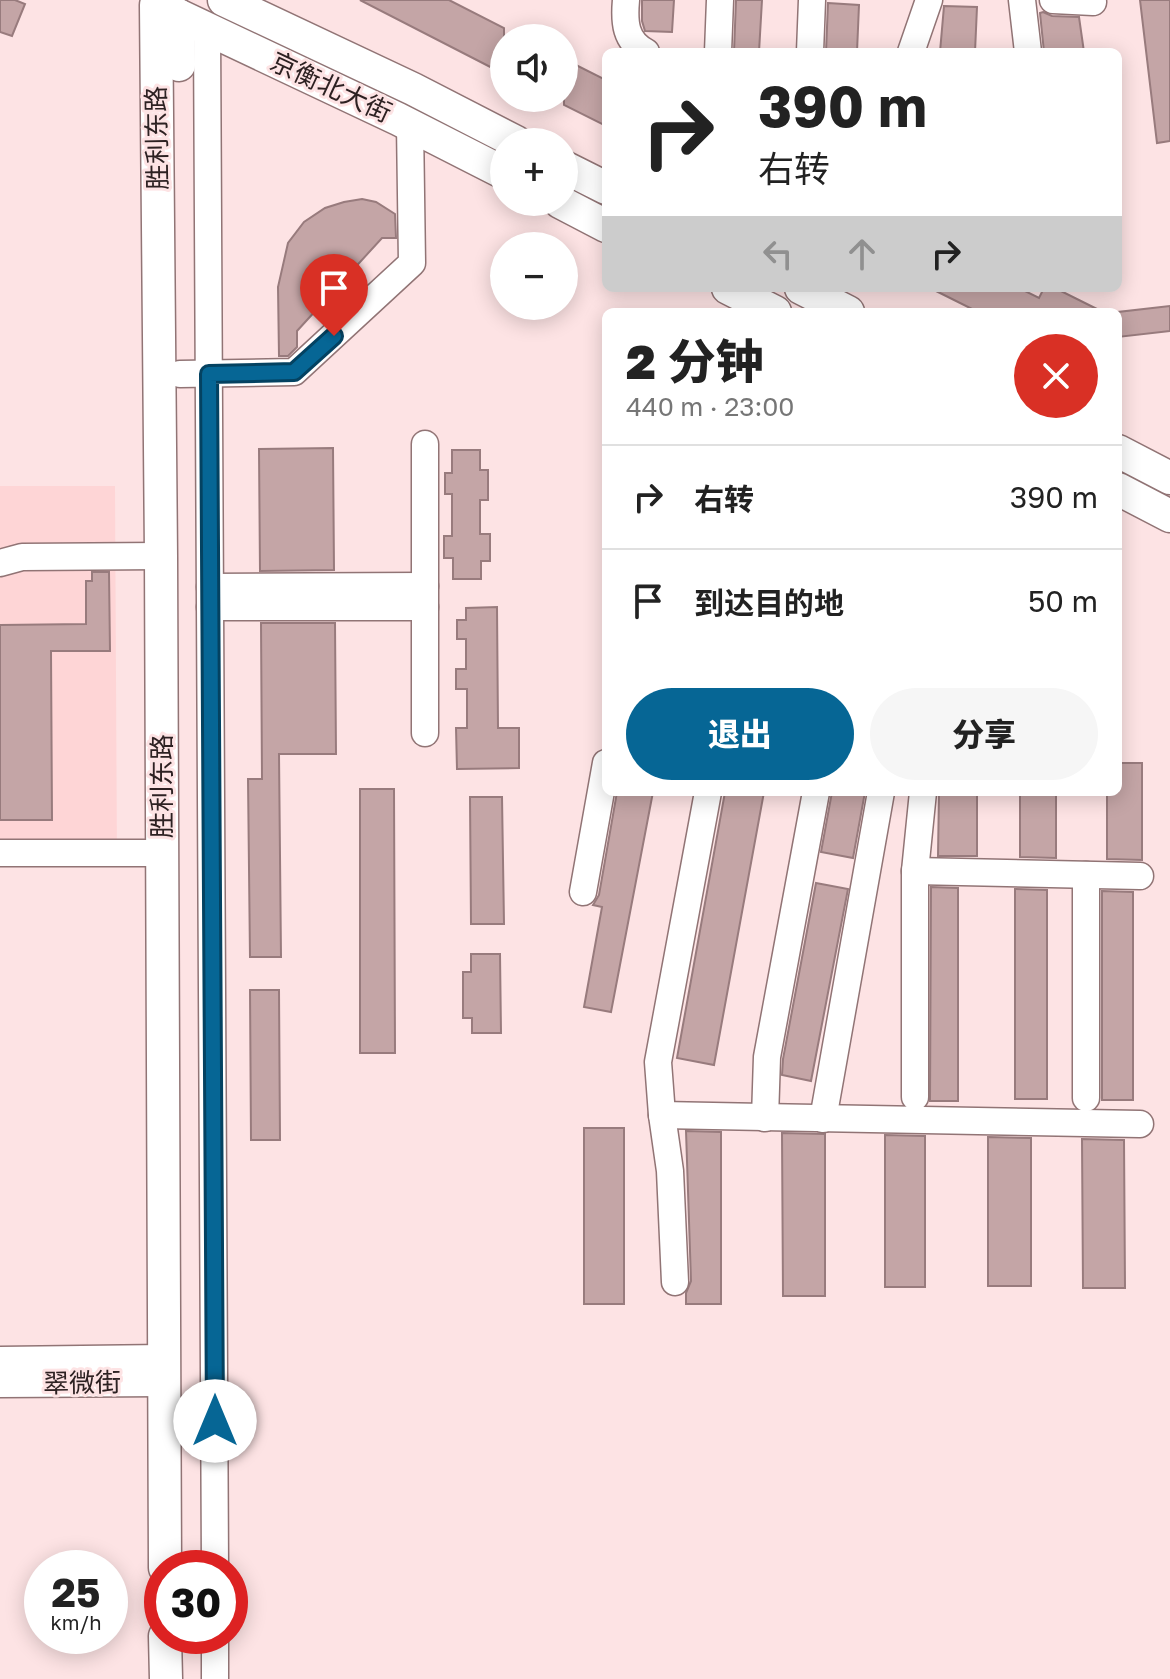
<!DOCTYPE html>
<html lang="zh">
<head>
<meta charset="utf-8">
<style>
	body { margin:0; font-family:"Golos Text","Noto Sans SC",sans-serif; background:#f6f6f6; color:#222; height:100vh; display:flex; flex-direction:column; font-size:30px; white-space:nowrap }
	* { box-sizing:border-box; margin:0 }
	p { font-size:26px; color:#767676 }
	.icon { flex:none; width:44px; height:44px; fill:none; stroke:currentColor; stroke-width:2; stroke-linecap:round; stroke-linejoin:round }
	.map { position:relative; flex:1; overflow:hidden }
	.drawer { position:absolute; left:602px; top:308px; width:520px; height:488px; display:flex; flex-direction:column; background:#fff; border-radius:12px; box-shadow:0 4px 20px #0003 }
	.drawer>* { flex:none }
	.hud { position:absolute; left:602px; top:48px; width:520px; height:244px; border-radius:12px; box-shadow:0 4px 20px #0003; background:#fff; color:#222; overflow:hidden }
	.controls { position:absolute; left:490px; top:24px; display:grid; gap:16px }
	.controls a { display:grid; place-items:center; width:88px; height:88px; border-radius:50%; background:#fff; box-shadow:0 4px 20px #0003; font-size:40px }
	.speed { position:absolute; left:24px; top:1550px; display:flex; gap:16px; font-size:40px; font-weight:700; text-align:center }
	.speed>* { display:grid; place-content:center; width:104px; height:104px; border-radius:50%; background:#fff; box-shadow:0 4px 20px #0003; line-height:1 }
	.speed small { font-size:20px; font-weight:400 }
	.speed .limit { border:12px solid #d22; background:#fff; color:#111 }
	.pin { position:absolute; display:grid; place-items:center; width:68px; height:68px; color:#fff; margin:-82px -34px; border-radius:50% 50% 50% 0; rotate:-45deg; box-shadow:0 0 8px #0007 }
	.pin .icon { rotate:45deg }
	.me { position:absolute; width:88px; margin:-44px; rotate:0deg; stroke-linejoin:round; filter:drop-shadow(0 0 6px #0008) }
	.turn { display:flex; align-items:center; gap:28px; height:168px; padding:0 24px; font-size:36px }
	.turn .icon { width:104px; height:104px; stroke-width:2.5 }
	.turn b { display:block; font-size:56px; line-height:68px }
	.lanes { display:flex; align-items:center; height:76px; padding:0 24px; background:#0003; justify-content:center; gap:40px; direction:ltr }
	.lanes .off { opacity:.35 }
	.round { display:grid; place-items:center; flex:none; width:84px; height:84px; border-radius:42px; background:#f6f6f6 }
	.head { display:flex; align-items:center; justify-content:space-between; height:136px; padding:0 24px }
	h1 { font-size:48px; font-weight:800; line-height:60px }
	.cta { display:flex; gap:16px; margin-top:auto; padding:16px 24px }
	.cta a { flex:1; height:92px; border-radius:48px; background:#066695; color:#fff; font-size:32px; font-weight:800; line-height:92px; text-align:center }
	.cta a+a { background:#f6f6f6; color:#222 }
	ul { padding:0; list-style:none }
	li { display:flex; align-items:center; gap:24px; height:104px; padding:0 24px; border-top:2px solid #e0e0e0 }
	li div { flex:1 }
	li b { display:block; font-size:30px }
	li em { font-style:normal }
	.map>svg:first-child { display:block }
</style>
</head>
<body>
<div class="map">
<svg width="1170" height="1679" viewBox="0 0 1170 1679">
	<rect width="100%" height="100%" fill="#fde3e4"/>
	<polygon fill="#fed5d6" points="0,486 115,486 117,866 0,866"/>
	<g fill="#c4a5a6" stroke="#987b7d" stroke-width="2">
		<polygon points="0,0 15,0 25,4 12,36 0,32"/>
		<polygon points="360,0 449,0 504,28 504,74"/>
		<polygon points="642,0 674,0 672,32 645,31 642,21"/>
		<polygon points="736,0 762,0 759,52 734,52"/>
		<polygon points="1140,0 1170,0 1170,141 1157,143"/>
		<polygon points="828,3 859,5 857,52 826,52"/>
		<polygon points="944,6 977,7 975,52 940,52"/>
		<polygon points="1043,12 1052,16 1079,17 1084,52 1044,52 1040,13"/>
		<polygon points="564,59 606,80 606,126 564,105"/>
		<polygon points="362,199 376,202 395,214 396,238 382,238 297,331 297,347 288,356 279,356 278,287 288,243 304,222 325,208 344,202"/>
		<polygon points="930,288 1019,288 1039,298 1044,288 1055,288 1103,312 978,312"/>
		<polygon points="1170,306 1170,331 1118,337 1118,312"/>
		<polygon points="333,448 334,570 260,571 259,449"/>
		<polygon points="452,450 480,450 480,470 488,470 488,500 480,500 480,534 490,534 490,561 481,561 481,579 453,579 453,558 444,558 444,536 452,536 452,494 445,494 445,473 452,473"/>
		<polygon points="92,572 109,572 110,651 51,651 52,820 0,820 0,625 86,624 86,581 92,581"/>
		<polygon points="497,607 498,728 519,728 519,768 457,769 456,728 467,728 467,689 456,689 456,669 466,669 466,639 457,639 457,620 466,620 466,608"/>
		<polygon points="261,623 335,623 336,754 279,754 281,957 250,957 248,779 262,779"/>
		<polygon points="1118,763 1142,763 1142,860 1107,859 1107,792 1118,792"/>
		<polygon points="360,789 394,789 395,1053 360,1053"/>
		<polygon points="617,792 653,792 611,1012 584,1007 602,907 593,905 599,895"/>
		<polygon points="725,792 764,792 714,1065 677,1058"/>
		<polygon points="832,792 865,792 853,858 821,852"/>
		<polygon points="939,792 977,792 977,856 938,856"/>
		<polygon points="1020,792 1056,792 1056,858 1020,857"/>
		<polygon points="470,797 502,797 504,924 471,924"/>
		<polygon points="816,883 848,889 811,1081 782,1075 783,1059"/>
		<polygon points="931,887 958,888 958,1101 930,1101"/>
		<polygon points="1015,889 1047,890 1047,1099 1015,1099"/>
		<polygon points="1102,891 1133,892 1133,1100 1102,1100"/>
		<polygon points="471,954 500,954 501,1033 472,1033 472,1018 463,1018 463,972 471,972"/>
		<polygon points="250,990 279,990 280,1140 251,1140"/>
		<rect x="584" y="1128" width="40" height="176"/>
		<polygon points="686,1131 721,1132 721,1304 686,1304 686,1293 691,1281"/>
		<polygon points="782,1133 825,1134 825,1296 783,1296"/>
		<polygon points="885,1135 925,1136 925,1287 885,1287"/>
		<polygon points="988,1137 1031,1138 1031,1286 988,1286"/>
		<polygon points="1082,1139 1124,1140 1125,1288 1083,1288"/>
	</g>
	<g fill="none" stroke-linecap="round" stroke-linejoin="round">
		<g stroke="#917475" stroke-width="29">
			<g id="minor">
				<path d="M 626,0 C 624,22 625,41 646,52"/>
				<polyline points="1022,0 1028,52"/>
				<polyline points="1053,0 1093,2"/>
				<polyline points="207,29 215,1568"/>
				<polyline points="718,52 720,0"/>
				<polyline points="810,52 812,0"/>
				<polyline points="911,52 929,0"/>
				<polyline points="180,374 294,372 412,263 410,125"/>
				<polyline points="0,563 22,557 161,556"/>
				<polyline points="210,587 425,586"/>
				<polyline points="210,607 425,607"/>
				<polyline points="425,733 425,444"/>
				<polyline points="0,853 162,853"/>
				<polyline points="915,871 1140,876"/>
				<polyline points="583,892 606,763"/>
				<polyline points="915,1097 915,871 923,792"/>
				<polyline points="1086,1098 1086,875"/>
				<polyline points="662,1115 1140,1124"/>
				<polyline points="765,1118 767,1057 816,792"/>
				<polyline points="823,1119 881,792"/>
				<polyline points="675,1282 670,1171 662,1115 658,1062 708,792"/>
				<polyline points="0,1360 164,1358"/>
				<polyline points="0,1384 164,1383"/>
				<polyline points="215,1636 215,1679"/>
			</g>
		</g>
		<g stroke="#917475" stroke-width="35">
			<g id="major">
				<polyline points="224,0 413,89 516,142"/>
				<polyline points="156,5 161,556 165,1568"/>
				<polyline points="161,7 398,119 504,173"/>
				<polyline points="178,15 179,65"/>
				<polyline points="564,167 606,188"/>
				<polyline points="560,202 606,226"/>
				<polyline points="728,288 775,312"/>
				<polyline points="801,288 848,312"/>
				<polyline points="1118,451 1170,478"/>
				<polyline points="1118,489 1170,516"/>
				<polyline points="165,1636 166,1679"/>
			</g>
		</g>
		<use href="#minor" stroke="#fff" stroke-width="26"/>
		<use href="#major" stroke="#fff" stroke-width="32"/>
	</g>
	<g fill="none" stroke-linecap="round" stroke-linejoin="round">
		<g stroke="#044261" stroke-width="20">
			<polyline id="route" points="215,1421 209,374 294,372 334,336"/>
		</g>
		<use href="#route" stroke="#066695" stroke-width="14"/>
	</g>
	<g text-anchor="middle" stroke-width="6" stroke-linejoin="round" paint-order="stroke">
		<g font-size="26" fill="#2d2122" stroke="#fde3e4">
			<text transform="translate(331 87) rotate(25)" y="9">京衡北大街</text>
			<text transform="translate(157 138) rotate(-91)" y="9">胜利东路</text>
			<text transform="translate(162 786) rotate(-90)" y="9">胜利东路</text>
			<text transform="translate(82 1383) rotate(-1)" y="9">翠微街</text>
		</g>
	</g>
</svg>
<div class="controls">
<a><svg class="icon" aria-label="sound" viewBox="0 0 24 24"><path d="M4 9h4l5-4v14l-5-4H4zM17 9q2 3 0 6"/></svg></a>
<a>+</a>
<a>−</a>
</div>
<div class="speed"><div>25<small>km/h</small></div><div class="limit">30</div></div>
<div class="pin" style="left:334px;top:336px;background:#d93025"><svg class="icon" aria-label="arrive" viewBox="0 0 24 24"><path d="M6 21V4h12l-3 4 3 4H6"/></svg></div>
<svg class="me" style="left:215px;top:1421px" viewBox="-20 -20 40 40"><circle r="19" fill="#fff"/><path d="M0-13L10 11 0 6-10 11z" fill="#066695"/></svg>
<div class="hud">
<div class="turn"><svg class="icon" aria-label="right" viewBox="0 0 24 24"><path d="M7 20v-9h11M14 6l5 5-5 5"/></svg><div><b>390 m</b>右转</div></div>
<div class="lanes"><svg class="icon off" aria-label="left" viewBox="0 0 24 24"><path d="M17 20v-9H6M10 6l-5 5 5 5"/></svg><svg class="icon off" aria-label="ahead" viewBox="0 0 24 24"><path d="M12 20V5M6 11l6-6 6 6"/></svg><svg class="icon" aria-label="right" viewBox="0 0 24 24"><path d="M7 20v-9h11M14 6l5 5-5 5"/></svg></div>
</div>
<section class="drawer">
<div class="head"><div><h1>2 分钟</h1><p>440 m · 23:00</p></div><a class="round" style="background:#d93025;color:#fff"><svg class="icon" aria-label="close" viewBox="0 0 24 24"><path d="M6 6l12 12M18 6L6 18"/></svg></a></div>
<ul>
<li><svg class="icon" aria-label="right" viewBox="0 0 24 24"><path d="M7 20v-9h11M14 6l5 5-5 5"/></svg><div><b>右转</b></div><em>390 m</em></li>
<li><svg class="icon" aria-label="arrive" viewBox="0 0 24 24"><path d="M6 21V4h12l-3 4 3 4H6"/></svg><div><b>到达目的地</b></div><em>50 m</em></li>
</ul>
<div class="cta"><a>退出</a><a>分享</a></div>
</section>
</div>
</body>
</html>
